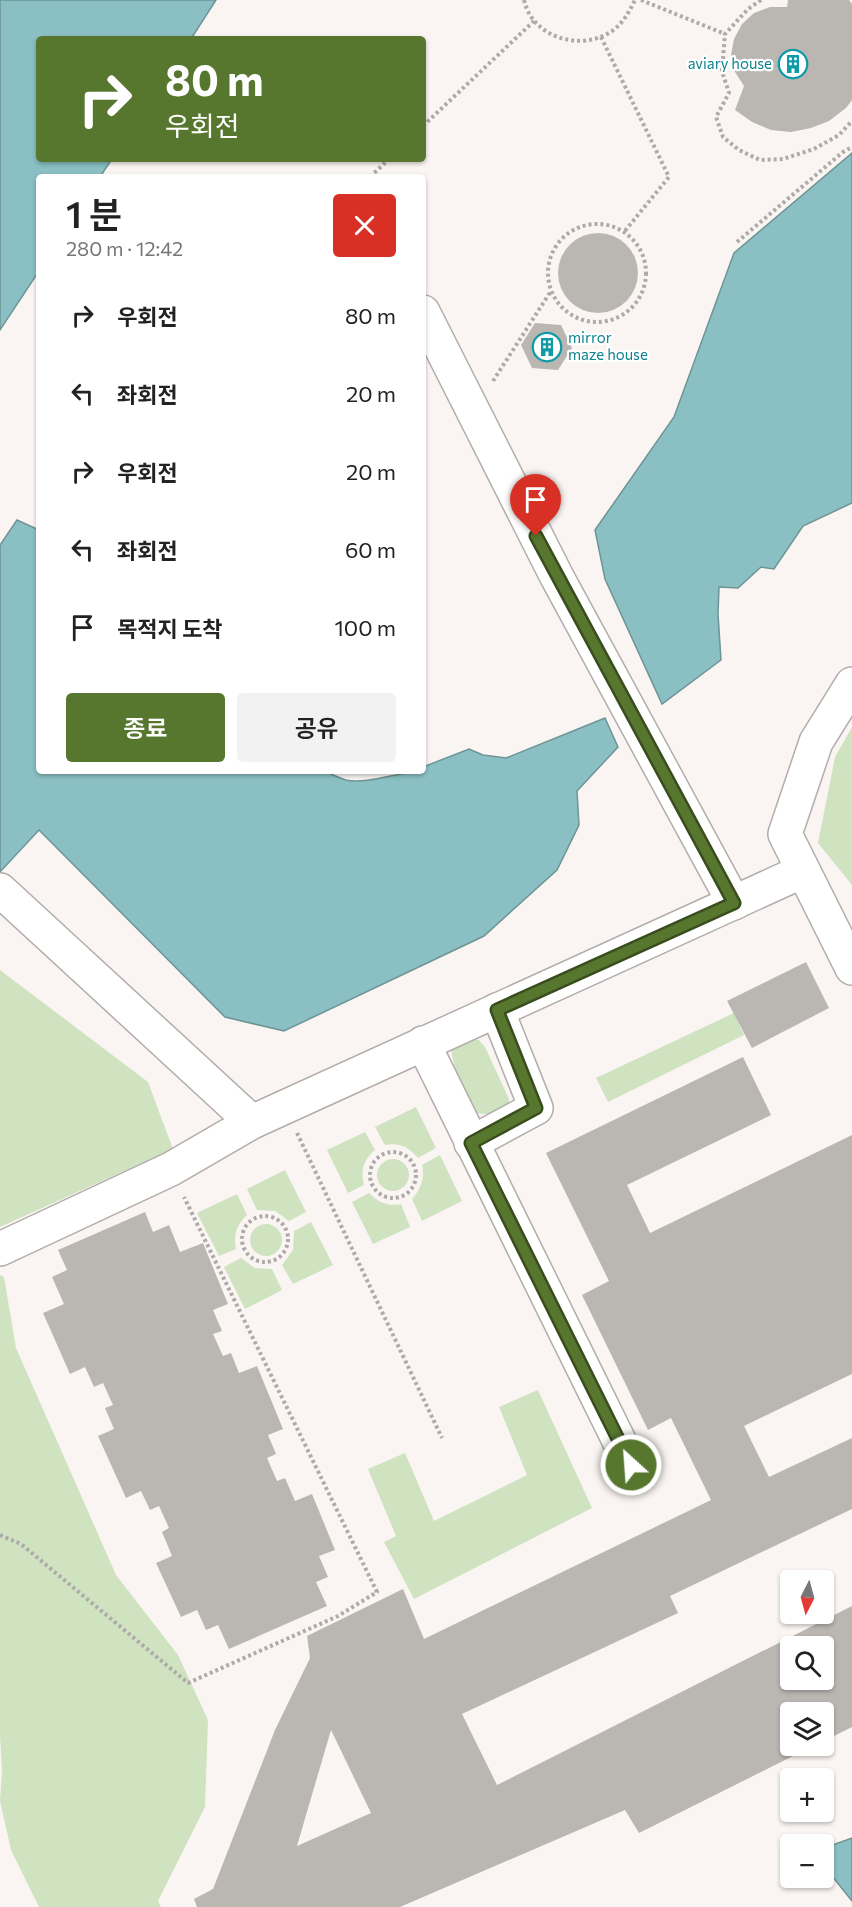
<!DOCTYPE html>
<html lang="ko">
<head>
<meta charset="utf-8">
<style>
	body { margin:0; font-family:Commissioner,"Noto Sans KR",sans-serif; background:#f2f2f2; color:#222; height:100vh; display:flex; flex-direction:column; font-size:22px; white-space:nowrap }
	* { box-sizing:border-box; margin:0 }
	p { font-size:20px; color:#767676 }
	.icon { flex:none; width:33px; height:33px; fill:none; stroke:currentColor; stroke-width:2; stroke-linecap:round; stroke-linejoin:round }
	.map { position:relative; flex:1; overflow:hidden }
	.details { position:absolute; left:36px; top:174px; width:390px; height:600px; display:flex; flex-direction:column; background:#fff; border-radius:6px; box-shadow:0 2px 4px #0004 }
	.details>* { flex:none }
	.top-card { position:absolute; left:36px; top:36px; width:390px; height:126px; border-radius:6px; box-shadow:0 2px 4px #0004; background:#57772e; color:#fff; overflow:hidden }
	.needle { width:39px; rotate:186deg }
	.controls { position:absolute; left:780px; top:1570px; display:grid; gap:12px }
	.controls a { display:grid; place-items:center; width:54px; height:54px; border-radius:6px; background:#fff; box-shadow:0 2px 4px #0004; font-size:30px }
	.pin { position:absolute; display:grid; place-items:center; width:51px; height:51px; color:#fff; margin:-62px -26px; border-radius:50% 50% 50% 0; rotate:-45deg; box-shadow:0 0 6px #0007 }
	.pin .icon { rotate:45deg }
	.me { position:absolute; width:66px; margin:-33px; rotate:334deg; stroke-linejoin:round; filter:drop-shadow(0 0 4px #0008) }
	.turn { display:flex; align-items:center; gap:21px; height:126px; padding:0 30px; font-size:27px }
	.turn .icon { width:78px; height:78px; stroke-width:2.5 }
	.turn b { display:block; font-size:42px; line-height:51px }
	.round { display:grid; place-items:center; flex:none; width:63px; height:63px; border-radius:6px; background:#f2f2f2 }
	.summary { display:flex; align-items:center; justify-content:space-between; height:102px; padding:0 30px }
	h1 { font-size:36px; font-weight:600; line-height:45px }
	.primary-button { display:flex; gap:12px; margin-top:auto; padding:12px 30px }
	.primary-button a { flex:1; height:69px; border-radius:6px; background:#57772e; color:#fff; font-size:24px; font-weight:600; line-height:69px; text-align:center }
	.primary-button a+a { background:#f2f2f2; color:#222 }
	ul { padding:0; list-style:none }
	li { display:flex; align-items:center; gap:18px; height:78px; padding:0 30px }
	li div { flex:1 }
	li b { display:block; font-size:22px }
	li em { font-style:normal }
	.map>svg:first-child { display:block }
</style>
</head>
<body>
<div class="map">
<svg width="852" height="1907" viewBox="0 0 852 1907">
	<rect width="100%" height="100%" fill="#faf5f3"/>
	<g fill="#cfe3c1">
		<polygon points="852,727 852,885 818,843 835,757"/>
		<polygon points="0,970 148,1082 173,1149 0,1227"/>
		<polygon points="734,1013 744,1035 608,1102 596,1078"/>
		<path d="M 473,1039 L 479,1040 L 485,1047 L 509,1099 L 509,1103 C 499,1111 489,1116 477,1113 C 466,1091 452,1070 451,1046 Z"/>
		<path d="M 416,1107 L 436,1148 L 418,1158 C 409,1147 399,1142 385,1145 L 375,1127 Z"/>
		<path d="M 365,1132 L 375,1150 C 364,1159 360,1170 364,1185 L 348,1193 L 327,1150 Z"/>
		<path d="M 440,1155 L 462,1201 L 422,1221 L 412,1199 C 421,1189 425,1178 422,1165 Z"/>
		<circle cx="393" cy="1175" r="16"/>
		<polygon points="285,1170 306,1212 289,1221 275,1211 257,1210 247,1189"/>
		<path d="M 369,1193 C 378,1202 388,1207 401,1204 L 410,1227 L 373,1244 L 352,1202 Z"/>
		<path d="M 237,1194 L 247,1215 C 237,1224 233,1235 236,1249 L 219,1256 L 197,1213 Z"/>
		<polygon points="311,1222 333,1265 293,1284 282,1265 293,1250 294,1231"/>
		<circle cx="266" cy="1240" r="16"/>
		<polygon points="241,1258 255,1268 272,1269 282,1290 245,1309 224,1267"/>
		<polygon points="0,1275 4,1277 16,1348 116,1575 178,1655 208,1720 205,1807 158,1901 161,1907 39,1907 11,1850 0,1801 2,1770 0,1735"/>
		<polygon points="538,1390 592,1508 414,1599 384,1542 396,1536 368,1469 405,1453 434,1521 527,1475 499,1407"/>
	</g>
	<g fill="#8ac0c3" stroke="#6e9495" stroke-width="1.5">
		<polygon points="0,0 216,0 191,39 39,39 39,159 112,159 100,177 39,177 39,271 0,330"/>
		<polygon points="852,153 852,503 803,526 774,569 761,567 738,588 719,587 718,614 721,660 662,704 605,579 595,530 674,417 734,253"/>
		<path d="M 17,520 L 39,530 L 39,771 L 324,771 C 331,774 339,778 346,780 C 366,785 402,771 423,771 L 423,767 L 469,749 L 483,755 L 506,758 L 605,718 L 618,747 L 577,791 L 579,825 L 557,870 L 484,936 L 284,1031 L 225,1017 L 39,830 L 0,872 L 0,545 Z"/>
		<polygon points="852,1838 852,1901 824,1866 824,1848"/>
	</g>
	<g fill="#bab7b3" fill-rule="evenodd">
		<polygon points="788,0 849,0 852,4 852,100 846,108 829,121 811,128 791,132 771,130 752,122 735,110 744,86 735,72 731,55 734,39 742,24 754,13 770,7 787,7"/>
		<circle cx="598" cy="273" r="40"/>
		<polygon points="535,323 561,325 572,348 558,370 532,368 521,345"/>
		<polygon points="806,962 829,1008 752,1048 727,1001"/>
		<path d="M 743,1057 L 771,1115 L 627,1185 L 650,1233 L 852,1135 L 852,1374 L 744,1426 L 769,1477 L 852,1438 L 852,1509 L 670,1596 L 678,1613 L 462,1714 L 497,1785 L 852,1606 L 852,1727 L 824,1741 L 824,1713 L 790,1713 L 790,1746 L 813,1746 L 639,1833 L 625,1810 L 400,1907 L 197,1907 L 194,1899 L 213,1889 L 275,1730 L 310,1658 L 307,1636 L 403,1589 L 424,1639 L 711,1500 L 671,1418 L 648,1430 L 582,1295 L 609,1281 L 546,1153 ZM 790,1647 L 824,1647 L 824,1680 L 790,1680 ZM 331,1730 L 371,1813 L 297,1846 Z"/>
		<polygon points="145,1212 153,1232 169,1225 180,1252 203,1243 228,1304 213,1310 222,1331 213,1334 223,1356 231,1353 239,1373 257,1366 283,1429 268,1435 276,1454 267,1458 277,1481 285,1478 295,1501 312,1494 335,1550 319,1556 328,1577 316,1582 327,1606 229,1649 218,1625 206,1630 197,1610 181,1617 156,1563 172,1556 162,1532 169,1528 159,1506 150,1510 141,1491 126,1498 98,1436 114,1429 105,1408 113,1405 103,1383 94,1387 85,1367 70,1374 43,1313 64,1304 52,1277 67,1270 58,1250"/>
	</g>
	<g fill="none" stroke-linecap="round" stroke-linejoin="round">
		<g stroke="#b2adab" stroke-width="36">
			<g id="minor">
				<polyline points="423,312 557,577 734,903"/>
				<polyline points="852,684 816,742 785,834 852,968"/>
				<polyline points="0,890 252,1122"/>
				<polyline points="423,1043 631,1465"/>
				<polyline points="471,1143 536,1108 497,1010"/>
				<polyline points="0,1249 171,1169 252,1122 803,871"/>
			</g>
		</g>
		<g stroke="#aeaaa8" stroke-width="4" stroke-dasharray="3 3" stroke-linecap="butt">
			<path d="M 524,0 C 533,40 586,53 616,28 C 625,20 630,10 635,0"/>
			<polyline points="641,0 725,34"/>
			<polyline points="761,0 748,9 725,34 722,71 729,93 716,117 723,137 739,150 760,160 783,159 814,149 839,135 852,121"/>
			<polyline points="601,37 669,177 624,232"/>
			<polyline points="423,126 534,21"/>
			<polyline points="370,177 389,159"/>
			<circle cx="597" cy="273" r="49"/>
			<polyline points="737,242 843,152 852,147"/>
			<polyline points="493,381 551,291"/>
			<polyline points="297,1133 442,1438"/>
			<circle cx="393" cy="1175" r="23"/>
			<circle cx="265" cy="1239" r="23"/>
			<polyline points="0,1535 21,1544 188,1683 338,1616 377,1592 184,1197"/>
		</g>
		<use href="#minor" stroke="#fff" stroke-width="33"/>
	</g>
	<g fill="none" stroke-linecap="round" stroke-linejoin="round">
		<g stroke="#394d1e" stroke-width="15">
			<polyline id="route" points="536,536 734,903 497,1010 536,1108 471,1143 631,1465"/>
		</g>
		<use href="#route" stroke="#57772e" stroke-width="10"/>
	</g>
	<defs>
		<g id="building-ring" transform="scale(1.5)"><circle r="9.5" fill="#fff" stroke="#0f9aa8" stroke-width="1.5"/><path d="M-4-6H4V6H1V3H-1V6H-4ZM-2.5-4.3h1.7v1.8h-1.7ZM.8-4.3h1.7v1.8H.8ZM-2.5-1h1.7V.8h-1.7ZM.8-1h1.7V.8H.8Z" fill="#0f9aa8"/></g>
	</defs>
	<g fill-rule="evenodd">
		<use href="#building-ring" x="793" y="64"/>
		<use href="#building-ring" x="547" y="347"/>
	</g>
	<g text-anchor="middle" stroke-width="4.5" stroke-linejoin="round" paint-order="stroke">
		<g font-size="15" fill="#0d838f" stroke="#fff" text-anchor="end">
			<text x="772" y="69">aviary house</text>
			<text x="568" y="343" text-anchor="start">mirror<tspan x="568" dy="17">maze house</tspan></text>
		</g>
	</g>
</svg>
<div class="controls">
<a><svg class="needle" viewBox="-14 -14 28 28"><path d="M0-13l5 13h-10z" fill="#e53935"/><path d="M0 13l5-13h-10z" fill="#767676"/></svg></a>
<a><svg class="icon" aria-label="search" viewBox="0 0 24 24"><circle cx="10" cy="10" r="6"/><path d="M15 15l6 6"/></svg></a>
<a><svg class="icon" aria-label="layers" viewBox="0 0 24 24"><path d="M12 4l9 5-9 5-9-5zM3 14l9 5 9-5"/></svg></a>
<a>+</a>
<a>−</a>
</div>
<div class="pin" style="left:536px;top:536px;background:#d93025"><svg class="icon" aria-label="arrive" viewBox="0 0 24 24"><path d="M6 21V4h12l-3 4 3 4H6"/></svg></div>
<svg class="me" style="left:631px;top:1465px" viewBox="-20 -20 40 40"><circle r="17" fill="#57772e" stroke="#fff" stroke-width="3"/><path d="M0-11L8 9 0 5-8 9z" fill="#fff"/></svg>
<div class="top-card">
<div class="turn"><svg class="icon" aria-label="right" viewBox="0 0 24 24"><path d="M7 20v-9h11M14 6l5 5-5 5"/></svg><div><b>80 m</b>우회전</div></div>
</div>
<section class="details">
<div class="summary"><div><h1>1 분</h1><p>280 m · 12:42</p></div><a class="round" style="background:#d93025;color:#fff"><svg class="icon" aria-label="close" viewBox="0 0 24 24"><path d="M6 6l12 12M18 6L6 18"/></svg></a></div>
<ul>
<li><svg class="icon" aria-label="right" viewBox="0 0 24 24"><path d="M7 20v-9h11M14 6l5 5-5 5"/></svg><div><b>우회전</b></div><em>80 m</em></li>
<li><svg class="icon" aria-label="left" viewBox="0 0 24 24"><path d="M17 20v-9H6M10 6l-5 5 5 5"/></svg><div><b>좌회전</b></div><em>20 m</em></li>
<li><svg class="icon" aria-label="right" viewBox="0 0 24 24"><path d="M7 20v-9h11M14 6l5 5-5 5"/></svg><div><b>우회전</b></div><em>20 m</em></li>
<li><svg class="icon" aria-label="left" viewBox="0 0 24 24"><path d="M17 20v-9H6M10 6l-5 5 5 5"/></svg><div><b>좌회전</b></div><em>60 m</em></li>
<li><svg class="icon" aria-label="arrive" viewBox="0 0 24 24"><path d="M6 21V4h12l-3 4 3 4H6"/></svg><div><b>목적지 도착</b></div><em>100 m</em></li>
</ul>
<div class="primary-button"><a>종료</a><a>공유</a></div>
</section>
</div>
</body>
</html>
